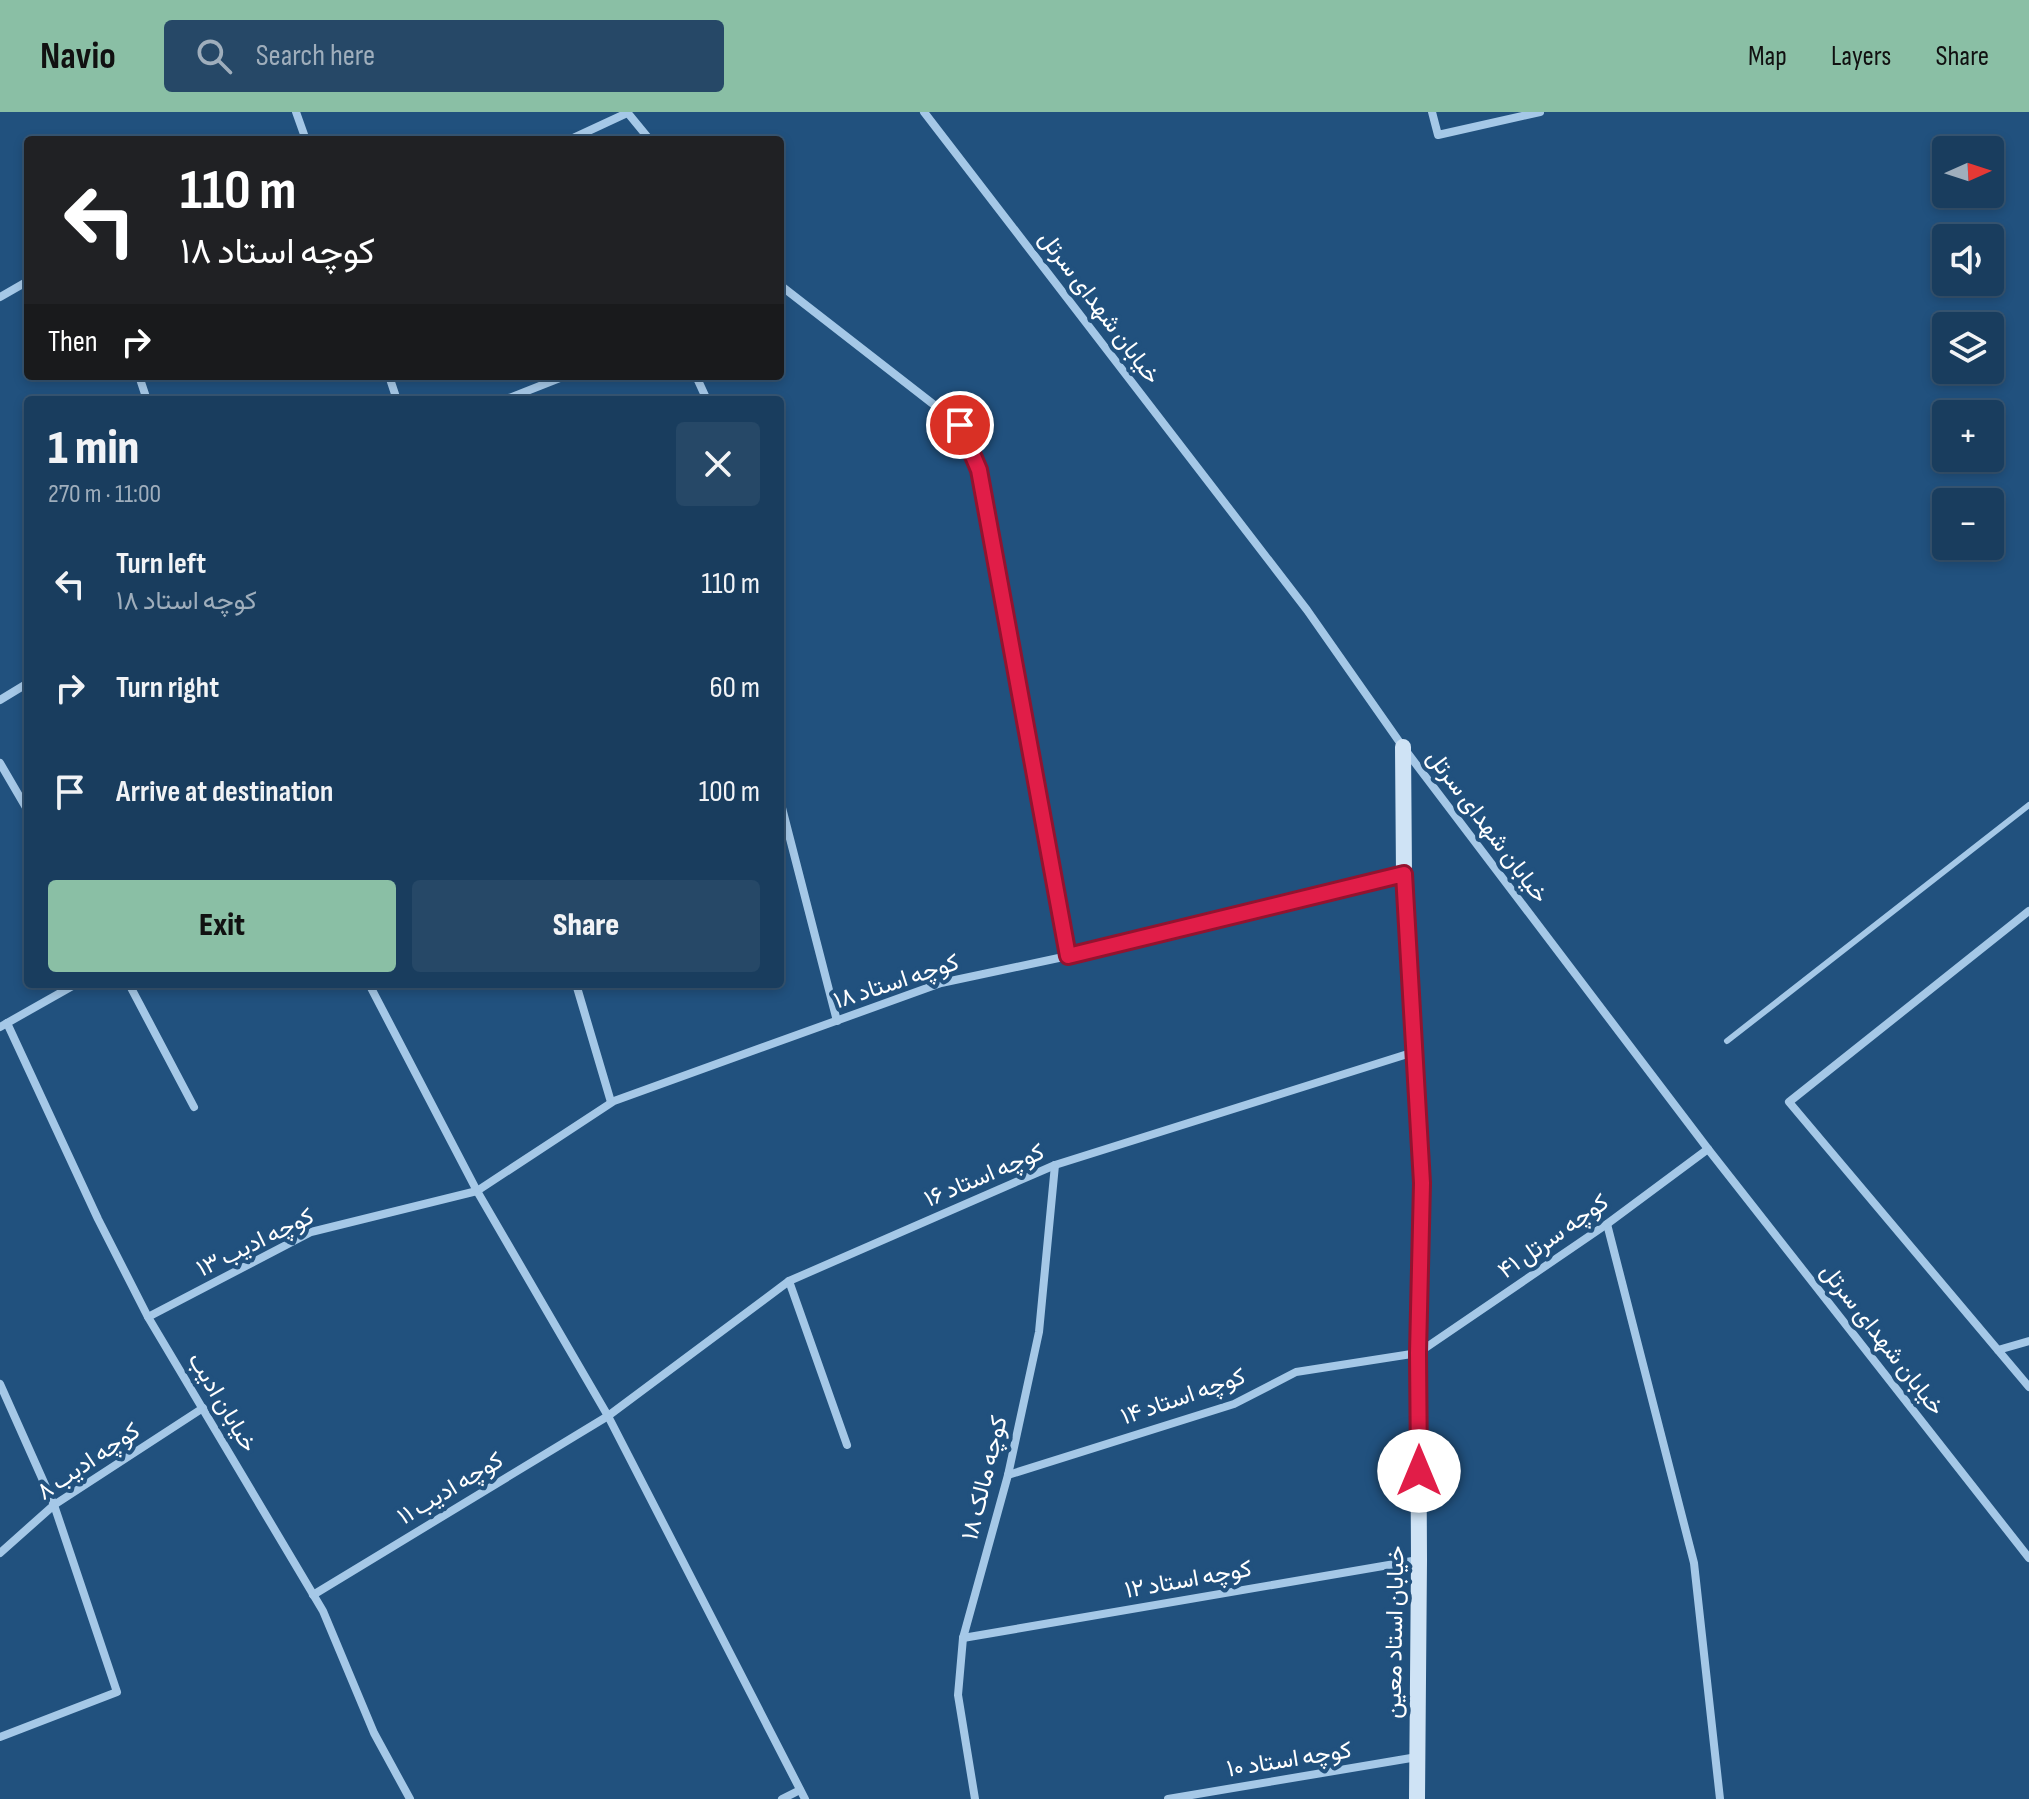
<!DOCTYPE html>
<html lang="en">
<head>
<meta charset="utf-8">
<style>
	body { margin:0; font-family:"Sofia Sans Condensed",Vazirmatn,sans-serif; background:#264867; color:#f1f3f6; height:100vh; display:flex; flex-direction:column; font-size:30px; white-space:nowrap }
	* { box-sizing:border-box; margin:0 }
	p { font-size:26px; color:#9faebc }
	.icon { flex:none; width:44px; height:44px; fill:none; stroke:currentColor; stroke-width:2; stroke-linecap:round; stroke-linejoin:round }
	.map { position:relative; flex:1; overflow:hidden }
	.drawer { position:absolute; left:24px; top:284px; width:760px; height:592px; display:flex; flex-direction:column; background:#193d5e; border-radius:8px; box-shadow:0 4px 12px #0003,0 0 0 2px #375673 }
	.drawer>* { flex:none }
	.hud { position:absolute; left:24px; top:24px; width:760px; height:244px; border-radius:8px; box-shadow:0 4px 12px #0003,0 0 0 2px #375673; background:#202124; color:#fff; overflow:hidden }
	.needle { width:52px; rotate:87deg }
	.controls { position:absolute; left:1932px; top:24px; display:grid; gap:16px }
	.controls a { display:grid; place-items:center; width:72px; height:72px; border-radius:8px; background:#193d5e; box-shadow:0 4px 12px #0003,0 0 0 2px #375673; font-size:40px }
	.pin { position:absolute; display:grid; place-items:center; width:68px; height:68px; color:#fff; margin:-34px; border:4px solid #fff; border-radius:50%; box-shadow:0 2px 8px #0007 }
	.me { position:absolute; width:88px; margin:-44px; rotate:0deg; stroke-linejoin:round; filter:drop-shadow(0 0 6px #0008) }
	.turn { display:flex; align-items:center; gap:28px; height:168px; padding:0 24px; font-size:36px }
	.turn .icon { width:104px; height:104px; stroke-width:2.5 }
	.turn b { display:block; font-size:56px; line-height:68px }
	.then { display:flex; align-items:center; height:76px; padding:0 24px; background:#0003; gap:16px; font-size:30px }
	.round { display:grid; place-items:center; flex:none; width:84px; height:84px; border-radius:8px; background:#264867 }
	.headline { display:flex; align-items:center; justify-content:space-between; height:136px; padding:0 24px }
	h1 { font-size:48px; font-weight:800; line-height:60px }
	.cta { display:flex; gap:16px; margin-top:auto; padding:16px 24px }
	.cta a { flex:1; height:92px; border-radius:8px; background:#8abfa5; color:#111; font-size:32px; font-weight:800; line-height:92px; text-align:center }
	.cta a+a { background:#264867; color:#f1f3f6 }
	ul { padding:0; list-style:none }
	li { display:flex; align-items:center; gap:24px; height:104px; padding:0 24px }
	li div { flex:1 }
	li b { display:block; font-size:30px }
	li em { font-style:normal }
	header { display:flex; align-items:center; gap:48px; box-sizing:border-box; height:112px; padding:0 40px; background:#8abfa5; color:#111 }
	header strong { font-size:38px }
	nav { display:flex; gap:44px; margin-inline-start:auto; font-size:28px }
	.search { width:560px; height:72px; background:#264867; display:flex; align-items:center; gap:20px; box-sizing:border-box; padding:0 28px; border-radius:8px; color:#9faebc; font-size:30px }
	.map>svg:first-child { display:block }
</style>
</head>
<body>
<header>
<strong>Navio</strong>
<div class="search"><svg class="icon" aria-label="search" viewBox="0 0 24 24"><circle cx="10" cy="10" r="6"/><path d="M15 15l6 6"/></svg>Search here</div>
<nav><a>Map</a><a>Layers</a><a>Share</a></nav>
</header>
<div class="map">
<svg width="2029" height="1687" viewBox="0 0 2029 1687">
	<rect width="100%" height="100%" fill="#21517e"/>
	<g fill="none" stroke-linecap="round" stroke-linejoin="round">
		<polyline stroke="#a5c8e7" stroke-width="6" points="1727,929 2029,693"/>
		<g stroke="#a5c8e7" stroke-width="8">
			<polyline points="296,0 306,28"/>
			<polyline points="627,0 650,28"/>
			<polyline points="924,0 1307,498 1403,635 1708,1037 2029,1446"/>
			<polyline points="1432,0 1438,23 1540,0"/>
			<polyline points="569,28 627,1"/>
			<polyline points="780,173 960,313 979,358 1068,844"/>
			<polyline points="0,185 28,169"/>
			<polyline points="139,264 147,288"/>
			<polyline points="389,264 397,288"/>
			<polyline points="696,264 707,288"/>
			<polyline points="504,288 565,264"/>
			<polyline points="0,588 28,571"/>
			<polyline points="0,651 28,699"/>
			<polyline points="780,688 837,909"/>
			<polyline points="2029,799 1789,990 2029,1275"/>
			<polyline points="129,872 194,995"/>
			<polyline points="369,872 477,1079 608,1304 805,1687"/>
			<polyline points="576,872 611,990"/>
			<polyline points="7,911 98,1107 148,1205 323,1499 374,1621 410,1687"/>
			<polyline points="0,915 76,872"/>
			<polyline points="1607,1112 1694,1451 1720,1687"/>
			<polyline points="789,1169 847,1333"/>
			<polyline points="148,1205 311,1120 477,1079 614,989 941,871 1068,844 1404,762"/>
			<polyline points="1998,1238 2029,1229"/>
			<polyline points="0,1272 54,1393 117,1580 0,1625"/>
			<polyline points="1008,1363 1234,1292 1296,1260 1418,1241 1607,1112 1708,1037"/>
			<polyline points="0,1441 54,1393 203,1296"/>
			<polyline points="313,1483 608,1304 789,1169 1055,1053 1414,940"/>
			<polyline points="963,1526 1418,1448"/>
			<polyline points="782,1687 800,1678"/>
			<polyline points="975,1687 958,1583 963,1526 1008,1363 1039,1220 1055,1053"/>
			<polyline points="1168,1687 1417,1645"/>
		</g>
		<polyline stroke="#cfe3f5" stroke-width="16" points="1403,635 1404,762 1422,1071 1418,1241 1419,1448 1417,1687"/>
	</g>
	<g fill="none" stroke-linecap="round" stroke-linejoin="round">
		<g stroke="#92132f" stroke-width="20">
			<polyline id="route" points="960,313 979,358 1068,844 1404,762 1422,1071 1418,1241 1419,1359"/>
		</g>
		<use href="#route" stroke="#e11d48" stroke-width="14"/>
	</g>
	<g text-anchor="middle" stroke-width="8" stroke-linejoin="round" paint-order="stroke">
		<g font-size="24" fill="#fff" stroke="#21517e">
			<text transform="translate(1100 195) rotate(53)" y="8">خیابان شهدای سرتل</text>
			<text transform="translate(1488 714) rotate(53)" y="8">خیابان شهدای سرتل</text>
			<text transform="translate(896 869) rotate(-18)" y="8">کوچه استاد ۱۸</text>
			<text transform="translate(984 1063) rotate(-23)" y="8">کوچه استاد ۱۶</text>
			<text transform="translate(1553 1124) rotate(-35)" y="8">کوچه سرتل ۴۱</text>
			<text transform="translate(255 1130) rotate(-26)" y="8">کوچه ادیب ۱۳</text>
			<text transform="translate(1883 1227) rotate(52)" y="8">خیابان شهدای سرتل</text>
			<text transform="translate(1183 1284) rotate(-19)" y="8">کوچه استاد ۱۴</text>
			<text transform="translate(223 1290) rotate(59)" y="8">خیابان ادیب</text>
			<text transform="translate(88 1349) rotate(-34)" y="8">کوچه ادیب ۸</text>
			<text transform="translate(984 1366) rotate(-76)" y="8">کوچه مالک ۱۸</text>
			<text transform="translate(450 1376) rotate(-31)" y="8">کوچه ادیب ۱۱</text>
			<text transform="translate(1188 1467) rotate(-10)" y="8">کوچه استاد ۱۲</text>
			<text transform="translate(1394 1520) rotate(-89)" y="8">خیابان استاد معین</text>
			<text transform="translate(1289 1647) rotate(-9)" y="8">کوچه استاد ۱۰</text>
		</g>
	</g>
</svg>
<div class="controls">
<a><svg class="needle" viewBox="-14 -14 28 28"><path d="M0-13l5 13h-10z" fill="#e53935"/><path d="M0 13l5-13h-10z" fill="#9faebc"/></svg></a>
<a><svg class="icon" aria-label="sound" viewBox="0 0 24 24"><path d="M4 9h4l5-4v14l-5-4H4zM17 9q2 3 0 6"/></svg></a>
<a><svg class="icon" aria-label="layers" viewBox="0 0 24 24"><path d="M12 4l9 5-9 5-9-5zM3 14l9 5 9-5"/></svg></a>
<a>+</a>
<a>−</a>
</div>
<div class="pin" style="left:960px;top:313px;background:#d93025"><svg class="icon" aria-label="arrive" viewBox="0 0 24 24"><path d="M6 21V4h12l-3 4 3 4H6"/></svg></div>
<svg class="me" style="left:1419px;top:1359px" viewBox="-20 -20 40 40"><circle r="19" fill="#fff"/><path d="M0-13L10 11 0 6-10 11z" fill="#e11d48"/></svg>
<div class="hud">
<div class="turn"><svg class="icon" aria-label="left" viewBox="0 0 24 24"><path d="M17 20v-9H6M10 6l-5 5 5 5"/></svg><div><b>110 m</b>کوچه استاد ۱۸</div></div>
<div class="then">Then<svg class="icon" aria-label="right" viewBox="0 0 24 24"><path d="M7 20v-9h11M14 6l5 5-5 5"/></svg></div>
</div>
<section class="drawer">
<div class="headline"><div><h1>1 min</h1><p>270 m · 11:00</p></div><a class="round"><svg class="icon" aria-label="close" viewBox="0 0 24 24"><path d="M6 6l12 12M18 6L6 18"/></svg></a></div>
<ul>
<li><svg class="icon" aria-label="left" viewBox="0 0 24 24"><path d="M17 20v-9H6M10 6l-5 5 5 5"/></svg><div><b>Turn left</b><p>کوچه استاد ۱۸</p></div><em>110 m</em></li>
<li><svg class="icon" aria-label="right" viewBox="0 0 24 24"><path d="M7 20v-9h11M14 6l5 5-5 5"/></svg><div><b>Turn right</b></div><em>60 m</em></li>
<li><svg class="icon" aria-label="arrive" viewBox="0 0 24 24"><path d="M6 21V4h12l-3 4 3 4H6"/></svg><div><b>Arrive at destination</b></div><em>100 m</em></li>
</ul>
<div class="cta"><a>Exit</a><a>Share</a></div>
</section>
</div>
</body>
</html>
